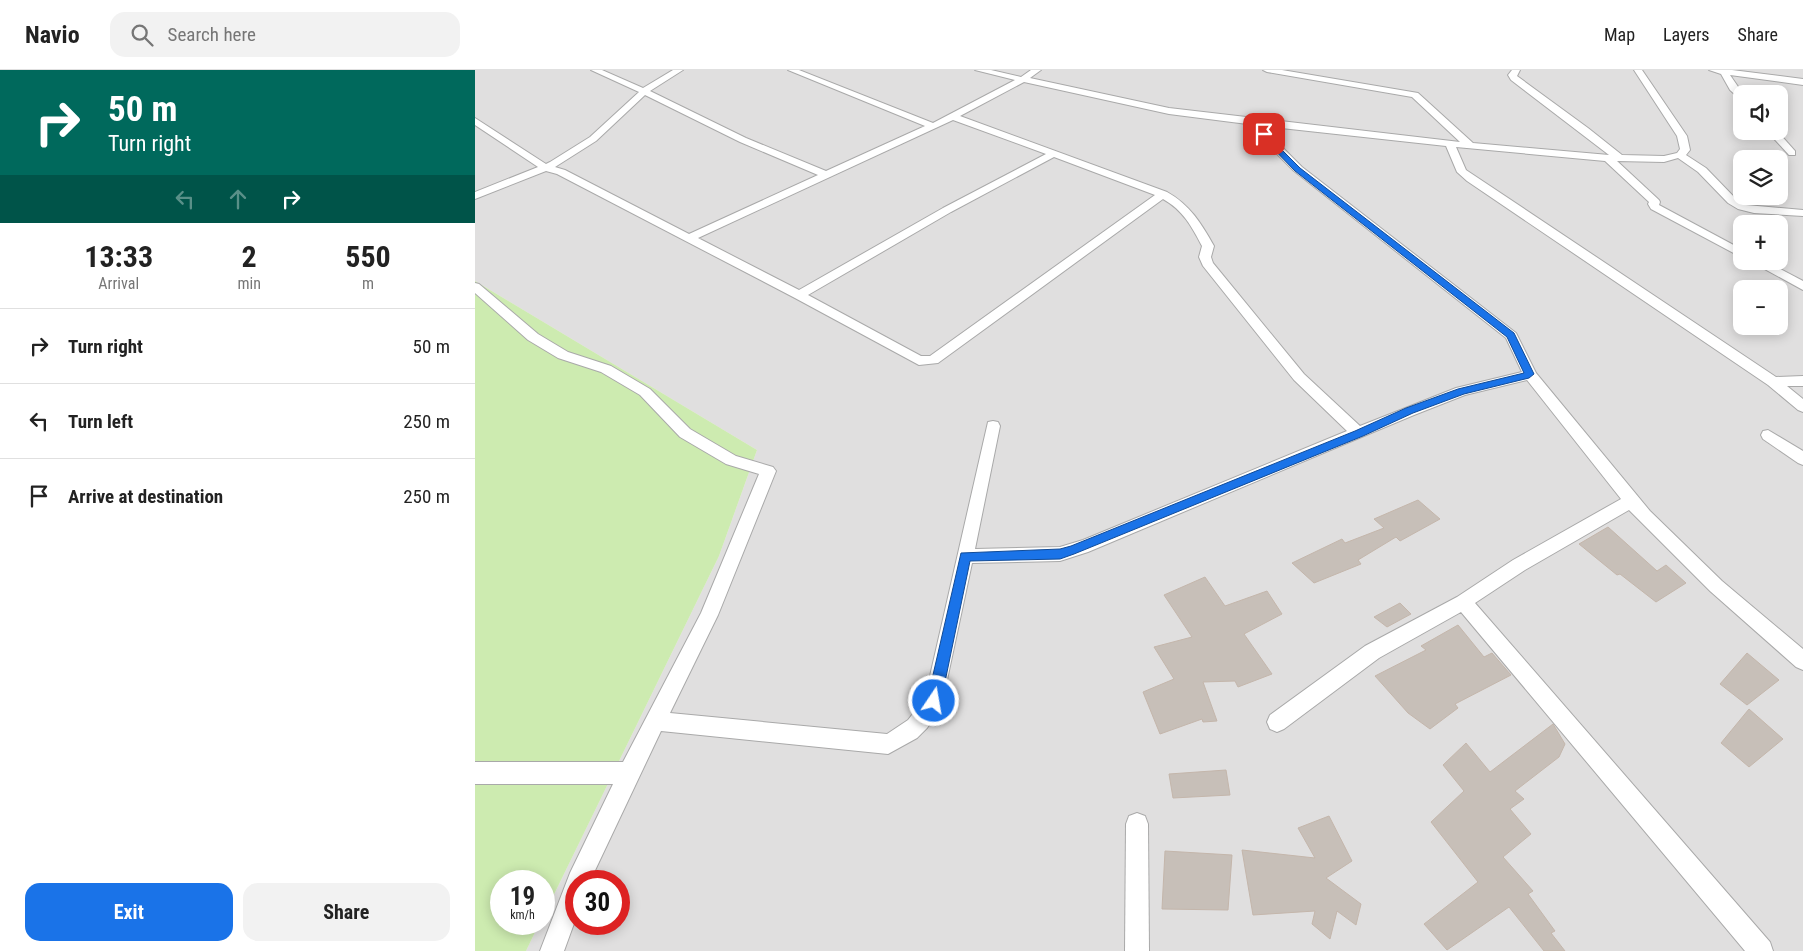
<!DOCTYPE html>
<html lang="en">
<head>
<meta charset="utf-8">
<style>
	body { margin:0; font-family:"Roboto Condensed",sans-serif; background:#f2f2f2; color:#222; height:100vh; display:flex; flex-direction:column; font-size:19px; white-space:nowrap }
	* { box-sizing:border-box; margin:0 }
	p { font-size:16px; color:#767676 }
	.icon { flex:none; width:28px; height:28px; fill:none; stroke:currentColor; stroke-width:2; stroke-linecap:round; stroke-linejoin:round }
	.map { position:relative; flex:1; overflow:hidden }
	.details { display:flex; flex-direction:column; background:#fff; width:475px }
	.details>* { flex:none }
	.banner { background:#00695c; color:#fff; overflow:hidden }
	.controls { position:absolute; left:1258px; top:15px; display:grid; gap:10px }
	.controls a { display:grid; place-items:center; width:55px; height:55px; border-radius:10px; background:#fff; box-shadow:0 2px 12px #0003; font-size:25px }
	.speed { position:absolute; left:15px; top:800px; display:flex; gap:10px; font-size:25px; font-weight:700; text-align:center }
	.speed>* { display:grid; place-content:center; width:65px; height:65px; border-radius:50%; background:#fff; box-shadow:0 2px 12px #0003; line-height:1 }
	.speed small { font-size:12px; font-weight:400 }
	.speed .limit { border:8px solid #d22; background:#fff; color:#111 }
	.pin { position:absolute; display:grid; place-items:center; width:42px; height:42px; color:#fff; margin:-21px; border-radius:10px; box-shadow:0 2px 8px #0006 }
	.me { position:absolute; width:55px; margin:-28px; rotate:12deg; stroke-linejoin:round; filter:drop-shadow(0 0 4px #0008) }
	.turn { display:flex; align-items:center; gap:18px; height:105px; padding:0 25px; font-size:22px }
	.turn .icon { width:65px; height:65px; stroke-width:2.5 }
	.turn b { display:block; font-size:35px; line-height:42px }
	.lanes { display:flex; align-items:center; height:48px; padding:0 25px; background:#0003; justify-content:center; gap:25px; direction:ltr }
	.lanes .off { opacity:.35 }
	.eta { display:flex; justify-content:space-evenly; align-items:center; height:85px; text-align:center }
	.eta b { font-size:30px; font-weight:700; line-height:35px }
	.button { display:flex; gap:10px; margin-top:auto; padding:10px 25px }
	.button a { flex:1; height:58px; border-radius:15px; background:#1a73e8; color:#fff; font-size:20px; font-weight:700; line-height:58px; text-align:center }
	.button a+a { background:#f2f2f2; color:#222 }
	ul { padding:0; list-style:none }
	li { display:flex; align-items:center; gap:15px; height:75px; padding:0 25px; border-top:1px solid #e0e0e0 }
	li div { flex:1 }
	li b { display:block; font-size:19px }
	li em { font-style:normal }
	header { display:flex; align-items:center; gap:30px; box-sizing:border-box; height:70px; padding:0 25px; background:#fff; border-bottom:1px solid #e0e0e0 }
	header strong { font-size:24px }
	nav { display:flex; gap:28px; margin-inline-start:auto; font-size:18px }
	.search { width:350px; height:45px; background:#f2f2f2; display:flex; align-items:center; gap:12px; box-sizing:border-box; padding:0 18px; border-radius:15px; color:#767676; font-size:19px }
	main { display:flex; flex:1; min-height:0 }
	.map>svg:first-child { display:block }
</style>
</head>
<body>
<header>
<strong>Navio</strong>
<div class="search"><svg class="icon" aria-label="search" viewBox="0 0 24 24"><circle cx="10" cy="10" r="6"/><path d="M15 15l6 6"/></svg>Search here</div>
<nav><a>Map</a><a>Layers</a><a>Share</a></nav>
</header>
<main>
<section class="details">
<div class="banner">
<div class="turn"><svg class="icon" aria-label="right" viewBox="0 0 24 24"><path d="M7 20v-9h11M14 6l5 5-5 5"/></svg><div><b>50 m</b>Turn right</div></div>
<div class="lanes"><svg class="icon off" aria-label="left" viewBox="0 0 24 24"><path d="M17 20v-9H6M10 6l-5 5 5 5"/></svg><svg class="icon off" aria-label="ahead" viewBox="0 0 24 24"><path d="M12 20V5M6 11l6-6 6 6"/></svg><svg class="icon" aria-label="right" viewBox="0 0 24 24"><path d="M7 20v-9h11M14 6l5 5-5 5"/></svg></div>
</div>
<div class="eta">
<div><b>13:33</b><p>Arrival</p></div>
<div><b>2</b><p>min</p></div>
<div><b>550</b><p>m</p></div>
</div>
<ul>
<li><svg class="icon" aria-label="right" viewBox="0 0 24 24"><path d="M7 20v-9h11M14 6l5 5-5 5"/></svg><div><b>Turn right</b></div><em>50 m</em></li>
<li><svg class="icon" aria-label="left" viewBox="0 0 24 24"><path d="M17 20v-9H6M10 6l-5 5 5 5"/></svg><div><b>Turn left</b></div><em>250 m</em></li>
<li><svg class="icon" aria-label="arrive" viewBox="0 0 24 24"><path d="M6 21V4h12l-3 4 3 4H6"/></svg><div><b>Arrive at destination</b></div><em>250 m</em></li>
</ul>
<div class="button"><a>Exit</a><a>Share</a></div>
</section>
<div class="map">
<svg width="1328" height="881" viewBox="0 0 1328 881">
	<rect width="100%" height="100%" fill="#f2efe9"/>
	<path fill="#e0dfdf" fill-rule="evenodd" d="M 0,0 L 1328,0 L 1328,881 L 51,881 L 64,854 L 69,854 L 69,845 L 244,486 L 282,380 L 0,211 ZM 1266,24 L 1304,24 L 1304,61 L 1266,61 ZM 1266,89 L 1304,89 L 1304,126 L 1266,126 ZM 1266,154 L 1304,154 L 1304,191 L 1266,191 ZM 1266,219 L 1304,219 L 1304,256 L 1266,256 ZM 101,811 L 144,811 L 144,854 L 101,854 Z"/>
	<polygon fill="#cdebb0" points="0,211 282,380 244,486 69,845 69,811 26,811 26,854 64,854 51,881 0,881"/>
	<g fill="#c7bfb8" stroke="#c4b6ab">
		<polygon points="943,430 965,449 925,471 921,467 883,490 886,494 839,513 817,493 867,469 870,473 909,458 899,449"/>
		<polygon points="1133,457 1182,501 1191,495 1211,513 1181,532 1145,504 1142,505 1104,474"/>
		<polygon points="730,507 750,536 792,521 807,544 769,564 797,604 763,617 760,611 728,612 742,651 728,652 727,649 685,664 668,622 699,609 679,577 717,567 689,525"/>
		<polygon points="925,533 936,544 912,557 899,547"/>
		<polygon points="983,555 1009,587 1017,583 1036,605 980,634 983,638 955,659 933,643 900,606 951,580 946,576"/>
		<polygon points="1272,583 1304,610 1272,635 1245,614"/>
		<polygon points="1274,639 1308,669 1274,697 1246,673"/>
		<polygon points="1078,654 1090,674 1084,687 1040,721 1049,729 1035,739 1056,764 1028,787 1058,821 1053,824 1080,861 1076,863 1090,881 1069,881 1034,837 972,880 949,854 1003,812 956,752 989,721 968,695 991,673 1015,702"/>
		<polygon points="751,700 755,725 698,728 694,704"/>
		<polygon points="854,746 877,791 851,808 886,834 881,855 862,841 855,869 837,854 840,841 778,845 767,780 840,788 823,758"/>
		<polygon points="690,781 757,785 753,840 687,839"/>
	</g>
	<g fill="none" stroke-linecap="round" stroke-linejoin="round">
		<g stroke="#a9a9a9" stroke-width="2">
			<g id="street">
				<path d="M 116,0 L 127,0 L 168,18 L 198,0 L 208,0 L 175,21 L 271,68 L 351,101 L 450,56 L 313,0 L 324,0 L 458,53 L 540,10 L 500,0 L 516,0 L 546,7 L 556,0 L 566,0 L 555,8 L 694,38 L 985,72 L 937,27 L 792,2 L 788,0 L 807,0 L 943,23 L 998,73 L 1134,85 L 1036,10 L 1033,5 L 1037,0 L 1045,0 L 1042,6 L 1113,58 L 1147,85 L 1189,86 L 1202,83 L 1205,79 L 1202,66 L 1159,0 L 1167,0 L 1212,66 L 1215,80 L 1211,85 L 1231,98 L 1261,129 L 1271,135 L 1328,140 L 1328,146 L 1279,143 L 1263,139 L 1253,133 L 1223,102 L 1203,88 L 1189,92 L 1142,91 L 1184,130 L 1185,132 L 1184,135 L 1266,179 L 1266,187 L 1176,139 L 1173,134 L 1174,132 L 1130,91 L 981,77 L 991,100 L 1301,307 L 1328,306 L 1328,316 L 1312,316 L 1328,329 L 1328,342 L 1323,340 L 1293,315 L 992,111 L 982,102 L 971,76 L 797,57 L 794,64 L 827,97 L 1041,263 L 1061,303 L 1175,441 L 1247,511 L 1328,579 L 1328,600 L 1321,597 L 1235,521 L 1154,440 L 1050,500 L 1000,533 L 1295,872 L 1298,881 L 1270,881 L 986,542 L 904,588 L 809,659 L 802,662 L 795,659 L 792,652 L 795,645 L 890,576 L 982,527 L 1038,490 L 1146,429 L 1052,310 L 990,325 L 939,345 L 613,482 L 585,491 L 497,493 L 466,638 L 452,658 L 442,668 L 413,684 L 186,661 L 115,811 L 101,811 L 101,848 L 89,881 L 65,881 L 95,803 L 138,714 L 0,714 L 0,692 L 148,692 L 226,543 L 284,404 L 251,394 L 205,367 L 165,325 L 126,302 L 83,288 L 53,270 L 0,223 L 0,213 L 4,214 L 63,264 L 93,282 L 136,296 L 175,319 L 215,359 L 261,386 L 298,397 L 301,401 L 243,545 L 195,643 L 412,664 L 433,650 L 450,628 L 513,352 L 518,351 L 523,352 L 525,356 L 500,479 L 585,477 L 608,470 L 872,361 L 819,310 L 728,196 L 724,187 L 727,176 C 717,157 708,140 688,129 L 463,293 L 444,295 L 320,228 L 82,104 L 71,101 L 0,129 L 0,122 L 63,97 L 0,55 L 0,48 L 71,94 L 75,92 L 115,67 L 164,22 ZM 549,12 L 694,44 L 788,56 L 784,64 L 785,67 L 819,101 L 1031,268 L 1047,302 L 981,318 L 885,356 L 829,304 L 738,193 L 736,187 L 739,176 C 726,153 715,135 692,122 L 485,46 ZM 170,25 L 265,72 L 343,105 L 214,164 L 90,100 L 80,97 L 121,71 ZM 478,50 L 571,84 L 468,138 L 324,220 L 223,168 ZM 579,87 L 680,125 L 455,286 L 446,286 L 333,225 L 476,142 Z"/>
				<polygon points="1234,0 1257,0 1328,9 1328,15 1255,5 1268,24 1266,24 1266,30 1255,20 1246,4"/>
				<polygon points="1292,61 1302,61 1320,81 1320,85 1314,85"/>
				<polygon points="1275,191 1290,191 1328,211 1328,220"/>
				<polygon points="1293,360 1328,381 1328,395 1323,393 1288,369 1286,365 1288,361"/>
				<polygon points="662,743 670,746 673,754 674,881 650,881 651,754 654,746"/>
			</g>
		</g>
		<use href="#street" fill="#fff" fill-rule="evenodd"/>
	</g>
	<polygon fill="#1a73e8" stroke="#114b97" points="787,62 791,62 793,66 825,98 1039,263 1059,304 1054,308 989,324 938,343 888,366 599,484 585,489 495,491 466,631 464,636 459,638 454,636 452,631 486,483 585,479 596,476 880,361 931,338 983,319 1049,303 1032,267 820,101 788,68"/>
</svg>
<div class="controls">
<a><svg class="icon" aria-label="sound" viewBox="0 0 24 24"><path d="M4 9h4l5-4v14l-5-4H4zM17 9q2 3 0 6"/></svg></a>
<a><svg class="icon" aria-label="layers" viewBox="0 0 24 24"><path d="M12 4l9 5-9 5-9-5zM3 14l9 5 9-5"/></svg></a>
<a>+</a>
<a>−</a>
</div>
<div class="speed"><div>19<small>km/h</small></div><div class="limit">30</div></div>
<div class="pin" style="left:789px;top:64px;background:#d93025"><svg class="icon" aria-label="arrive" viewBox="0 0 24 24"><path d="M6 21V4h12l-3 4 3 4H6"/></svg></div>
<svg class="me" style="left:459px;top:631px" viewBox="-20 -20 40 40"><circle r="17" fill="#1a73e8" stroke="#fff" stroke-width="3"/><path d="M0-11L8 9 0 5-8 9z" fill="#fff"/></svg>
</div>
</main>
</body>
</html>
